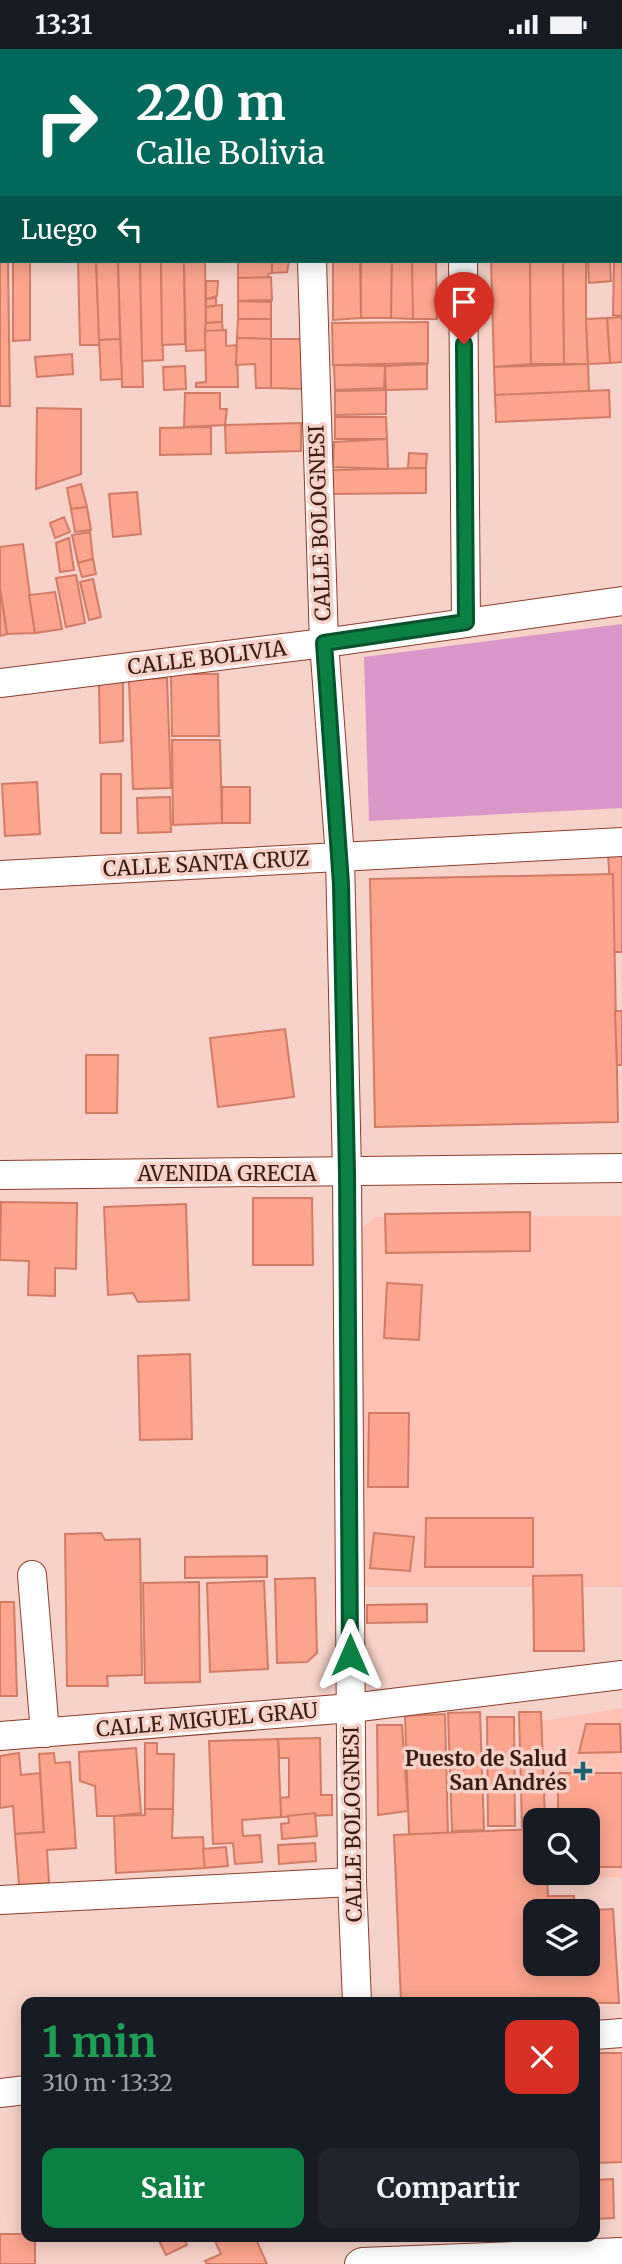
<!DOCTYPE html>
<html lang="es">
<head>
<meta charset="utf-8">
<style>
	body { margin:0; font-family:Merriweather,serif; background:#20242c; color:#f1f3f6; height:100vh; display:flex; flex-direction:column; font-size:26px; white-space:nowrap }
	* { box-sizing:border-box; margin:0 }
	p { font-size:23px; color:#9ea1a6 }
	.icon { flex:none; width:38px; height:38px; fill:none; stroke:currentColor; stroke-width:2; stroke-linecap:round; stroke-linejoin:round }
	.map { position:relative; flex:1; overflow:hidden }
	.drawer { position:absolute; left:21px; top:1948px; width:579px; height:245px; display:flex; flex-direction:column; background:#171b24; border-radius:14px; box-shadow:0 4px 18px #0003 }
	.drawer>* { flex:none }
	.banner { position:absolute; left:0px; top:0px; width:623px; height:214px; box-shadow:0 4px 18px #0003; background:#00695c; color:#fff; overflow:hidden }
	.fabs { position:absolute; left:523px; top:1759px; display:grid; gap:14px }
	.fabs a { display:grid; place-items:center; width:77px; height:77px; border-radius:14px; background:#171b24; box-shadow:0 4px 18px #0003; font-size:35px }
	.pin { position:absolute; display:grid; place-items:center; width:60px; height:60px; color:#fff; margin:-72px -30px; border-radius:50% 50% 50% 0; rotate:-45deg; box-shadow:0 0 7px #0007 }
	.pin .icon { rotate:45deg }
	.me { position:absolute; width:77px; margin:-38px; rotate:0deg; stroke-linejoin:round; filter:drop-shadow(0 0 5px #0008) }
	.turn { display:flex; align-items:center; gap:24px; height:147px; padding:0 21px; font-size:32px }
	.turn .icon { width:91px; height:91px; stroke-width:2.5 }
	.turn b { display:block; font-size:49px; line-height:60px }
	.then { display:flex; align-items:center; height:66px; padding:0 21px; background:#0003; gap:14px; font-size:26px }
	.round { display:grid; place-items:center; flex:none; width:74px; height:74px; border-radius:14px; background:#20242c }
	.overview { display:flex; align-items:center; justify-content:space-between; height:119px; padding:0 21px }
	h1 { font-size:42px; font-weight:700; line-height:52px; color:#1e9e55 }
	.button { display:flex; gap:14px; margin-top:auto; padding:14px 21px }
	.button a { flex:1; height:80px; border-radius:14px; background:#0b8043; color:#fff; font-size:28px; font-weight:700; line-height:80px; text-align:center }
	.button a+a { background:#20242c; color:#f1f3f6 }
	.status { display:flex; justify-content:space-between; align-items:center; height:49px; padding:0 35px; background:#171b24; direction:ltr }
	.status svg { height:19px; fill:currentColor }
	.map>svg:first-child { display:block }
</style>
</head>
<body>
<div class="status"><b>13:31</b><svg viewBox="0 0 49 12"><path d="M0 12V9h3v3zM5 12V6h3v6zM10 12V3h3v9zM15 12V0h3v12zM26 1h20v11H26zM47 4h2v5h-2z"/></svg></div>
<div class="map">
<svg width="622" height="2215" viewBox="0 0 622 2215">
	<rect width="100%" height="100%" fill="#f7d2c8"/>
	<g fill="#fdc2b3">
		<polygon points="622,1167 622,1538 365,1538 361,1180 375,1168"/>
		<polygon points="622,1659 622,1828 549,1831 549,1824 588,1824 588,1771 546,1771 542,1672"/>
	</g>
	<polygon fill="#d896c9" points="622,575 622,759 369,772 364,608"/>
	<g fill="#fca48e" stroke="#d07c67" stroke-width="2">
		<rect x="241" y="0" width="48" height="2"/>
		<polygon points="622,180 622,267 613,266 614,212 621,212"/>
		<polygon points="0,198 2,198 2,212 8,212 10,357 0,357"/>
		<polygon points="13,212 30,212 30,291 13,292"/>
		<polygon points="78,212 96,212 100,296 80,296"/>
		<polygon points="96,212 118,212 120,290 99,291"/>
		<polygon points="118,212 140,212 143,338 122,338"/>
		<polygon points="140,212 161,212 163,311 142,312"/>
		<polygon points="161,212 184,212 185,295 162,296"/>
		<polygon points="184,212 205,212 206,301 186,302"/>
		<polygon points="238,212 272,212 272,224 268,225 268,229 238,229"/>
		<polygon points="272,212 289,212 287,223 272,224"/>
		<polygon points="333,212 360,212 361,269 333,271"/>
		<polygon points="361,212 392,212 391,269 361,269"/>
		<polygon points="392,212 413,212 413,270 391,269"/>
		<polygon points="412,212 436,212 437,270 413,270"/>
		<polygon points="491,212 530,212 531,315 494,318"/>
		<polygon points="530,212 563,212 564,315 531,315"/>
		<polygon points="563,212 586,212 586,270 588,315 564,315"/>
		<polygon points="588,212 610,212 611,232 589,234"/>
		<polygon points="271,228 272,251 238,252 238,229"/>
		<polygon points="206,232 218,232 217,247 206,250"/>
		<polygon points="216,249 216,258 206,258 206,250"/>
		<polygon points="238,252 271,253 271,270 238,270"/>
		<polygon points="222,256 222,273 206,274 206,258"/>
		<polygon points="622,268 622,313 610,314 607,269"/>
		<polygon points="607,269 610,314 588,315 586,270"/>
		<polygon points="238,270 271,270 271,290 237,289"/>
		<polygon points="222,273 223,283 205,282 206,274"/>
		<polygon points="428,273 428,314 333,316 332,274"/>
		<polygon points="226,281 226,297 237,296 238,338 196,338 196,334 206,333 205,282"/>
		<polygon points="237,289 271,290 271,339 256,339 255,315 236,316"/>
		<polygon points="120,290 122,330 101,331 99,291"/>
		<polygon points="271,290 303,290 303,340 271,339"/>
		<polygon points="72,305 73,325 37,328 35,308"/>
		<polygon points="427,315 427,340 386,341 385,317"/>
		<polygon points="588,315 589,343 495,346 494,318"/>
		<polygon points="334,316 385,317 384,339 335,341"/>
		<polygon points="185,317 186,340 164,341 163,318"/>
		<polygon points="386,341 386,365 335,366 335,342"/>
		<polygon points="609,341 610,368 496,373 495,346"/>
		<polygon points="185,344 220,344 220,360 227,360 225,376 184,378"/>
		<polygon points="37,359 81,360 81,425 36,440"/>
		<polygon points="335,368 386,368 387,390 335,390"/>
		<polygon points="301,374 301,402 226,404 225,376"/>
		<polygon points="211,378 211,405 160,406 160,379"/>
		<polygon points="387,390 388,420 333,418 334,393"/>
		<polygon points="409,404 427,405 426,419 408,419"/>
		<polygon points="426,419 426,444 333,445 333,421"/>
		<polygon points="81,435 87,458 71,460 67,439"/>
		<polygon points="137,443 141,485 113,488 109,445"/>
		<polygon points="87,458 91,481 75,483 71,460"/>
		<polygon points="64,468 70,483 55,489 50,474"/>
		<polygon points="90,483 93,510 78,514 72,486"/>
		<polygon points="69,489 74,521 60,523 56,494"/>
		<polygon points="23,495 35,584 7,585 0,540 0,498"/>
		<polygon points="93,510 96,525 82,528 78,514"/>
		<polygon points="76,526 85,574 66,578 56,529"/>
		<polygon points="93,530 101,568 89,571 80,533"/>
		<polygon points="0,540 7,585 0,587"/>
		<polygon points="55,543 62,580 35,584 29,546"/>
		<polygon points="171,625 218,625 219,687 172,687"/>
		<polygon points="167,629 171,739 133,740 129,631"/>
		<polygon points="123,632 123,692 100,694 99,633"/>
		<polygon points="172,691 220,691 222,774 173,776"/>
		<rect x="101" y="725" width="20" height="59"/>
		<polygon points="37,733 40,785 5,787 2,735"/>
		<rect x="222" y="738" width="28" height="36"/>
		<polygon points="170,748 171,783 138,784 137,749"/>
		<polygon points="622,804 622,903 614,903 608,805"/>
		<polygon points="613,825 618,1073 375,1078 370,830"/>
		<polygon points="615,962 622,962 622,1016 617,1016"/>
		<polygon points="285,980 294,1048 218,1058 210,989"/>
		<polygon points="86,1006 118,1006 117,1064 86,1064"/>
		<polygon points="253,1149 312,1149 313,1216 253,1216"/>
		<polygon points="1,1153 77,1154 76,1220 55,1219 55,1247 28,1246 29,1212 0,1211"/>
		<polygon points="186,1155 189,1251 138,1253 133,1244 108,1246 104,1158"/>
		<polygon points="530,1163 530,1202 386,1204 385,1165"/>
		<polygon points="387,1234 422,1236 419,1291 384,1289"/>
		<polygon points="190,1305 192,1390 140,1391 138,1307"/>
		<polygon points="369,1364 409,1364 408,1438 368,1438"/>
		<polygon points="426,1469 533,1469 533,1518 425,1518"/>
		<polygon points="101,1484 105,1491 140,1490 142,1626 107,1627 108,1637 67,1637 65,1485"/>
		<polygon points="374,1484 414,1488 410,1522 370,1519"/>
		<polygon points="267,1507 267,1528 185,1529 185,1508"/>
		<polygon points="582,1526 584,1602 534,1602 533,1527"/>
		<polygon points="315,1529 317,1604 307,1613 277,1614 275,1530"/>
		<polygon points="264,1532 268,1620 210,1623 207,1534"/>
		<polygon points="199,1533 200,1633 145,1634 143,1534"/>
		<polygon points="0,1553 14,1553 17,1647 0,1647"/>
		<polygon points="427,1555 427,1573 367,1574 367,1556"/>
		<polygon points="480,1663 484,1781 452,1782 448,1664"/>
		<polygon points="519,1663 541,1663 545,1771 536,1771 536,1778 522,1778"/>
		<polygon points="445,1665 448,1785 409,1787 405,1667"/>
		<polygon points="487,1668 514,1668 515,1777 488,1777"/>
		<polygon points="586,1675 620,1675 621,1703 579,1704"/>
		<polygon points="377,1676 402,1676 408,1762 378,1766"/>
		<polygon points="320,1689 321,1746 332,1746 332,1766 281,1768 280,1749 289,1748 289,1709 279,1709 278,1690"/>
		<polygon points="278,1690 281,1768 242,1771 243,1787 260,1786 262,1813 235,1815 233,1794 213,1795 209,1692"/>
		<polygon points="145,1694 157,1694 157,1705 174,1705 173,1760 145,1760"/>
		<polygon points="136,1699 141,1764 114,1767 97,1767 95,1737 80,1732 79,1703"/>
		<polygon points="19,1704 21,1726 40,1724 44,1783 15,1785 13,1757 0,1759 0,1707"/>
		<polygon points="54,1704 55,1714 70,1713 76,1799 47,1801 49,1834 19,1836 15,1785 44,1783 39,1705"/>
		<polygon points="558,1724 622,1724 622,1818 588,1818 588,1771 558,1771"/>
		<polygon points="145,1760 173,1760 172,1789 203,1788 205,1819 116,1824 114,1767 145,1766"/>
		<polygon points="315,1764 317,1787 282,1790 281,1775 289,1774 288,1767"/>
		<polygon points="536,1780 536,1824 547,1824 548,1847 574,1847 575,1862 536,1862 536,1914 588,1914 588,1868 596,1868 595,1861 613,1860 619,1954 401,1953 394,1786"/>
		<polygon points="315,1794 316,1812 279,1815 278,1796"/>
		<polygon points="226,1798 228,1817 205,1819 203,1800"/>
		<polygon points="595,2004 622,2004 622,2113 595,2114"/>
		<polygon points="613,2130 614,2169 595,2170 595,2131"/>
		<polygon points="0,2185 26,2185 26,2188 35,2188 35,2215 0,2215"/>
		<polygon points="157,2188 183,2188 187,2196 166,2206"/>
		<polygon points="213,2188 255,2188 267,2215 207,2215 205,2212 221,2205"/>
	</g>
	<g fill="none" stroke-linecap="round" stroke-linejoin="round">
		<g stroke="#8b3e2b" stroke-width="30">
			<g id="street">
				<polyline points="462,0 462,2"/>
				<polyline points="621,168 622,168"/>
				<polyline points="0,180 2,180"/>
				<polyline points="312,212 324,594 340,808 347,1124 352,1833 357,1953"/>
				<polyline points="463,212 466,574"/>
				<polyline points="0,634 324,594 622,552"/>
				<polyline points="0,826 622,793"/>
				<polyline points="0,1126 622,1119"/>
				<polyline points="32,1526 45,1684"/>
				<polyline points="0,1687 351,1659 622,1626"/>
				<polyline points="0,1851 352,1833"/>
				<polyline points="595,1986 622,1984"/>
				<polyline points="0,2044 26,2041"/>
				<polyline points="359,2215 362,2213 622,2203"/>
			</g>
		</g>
		<use href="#street" stroke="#fff" stroke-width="28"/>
	</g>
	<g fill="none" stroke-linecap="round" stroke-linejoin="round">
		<g stroke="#07532c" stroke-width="18">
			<polyline id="route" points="350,1606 347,1124 341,835 324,594 466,573 464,295"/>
		</g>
		<use href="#route" stroke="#0b8043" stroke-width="12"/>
	</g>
	<path fill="#1a6271" stroke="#f7d2c8" stroke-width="2.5" d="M579.5 1711.5h7v7h7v7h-7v7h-7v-7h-7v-7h7z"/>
	<g text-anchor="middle" stroke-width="7" stroke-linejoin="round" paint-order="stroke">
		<g font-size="21" fill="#3c1b13" stroke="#f7d2c8">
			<text transform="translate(320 474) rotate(-92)" y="7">CALLE BOLOGNESI</text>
			<text transform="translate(207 609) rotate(-7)" y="7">CALLE BOLIVIA</text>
			<text transform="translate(206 815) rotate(-3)" y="7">CALLE SANTA CRUZ</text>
			<text x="227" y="1132">AVENIDA GRECIA</text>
			<text transform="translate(207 1671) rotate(-5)" y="7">CALLE MIGUEL GRAU</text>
			<text transform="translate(353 1775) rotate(-91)" y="7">CALLE BOLOGNESI</text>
		</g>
		<g font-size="21" font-weight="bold" fill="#3c1b13" stroke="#f7d2c8" text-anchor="end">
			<text x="567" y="1717">Puesto de Salud<tspan x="567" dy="24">San Andrés</tspan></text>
		</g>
	</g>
</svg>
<div class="fabs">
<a><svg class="icon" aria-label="search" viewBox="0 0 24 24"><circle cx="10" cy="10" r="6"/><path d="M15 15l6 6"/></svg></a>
<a><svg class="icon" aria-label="layers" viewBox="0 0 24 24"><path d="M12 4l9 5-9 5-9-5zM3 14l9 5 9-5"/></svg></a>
</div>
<div class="pin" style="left:464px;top:295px;background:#d93025"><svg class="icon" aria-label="arrive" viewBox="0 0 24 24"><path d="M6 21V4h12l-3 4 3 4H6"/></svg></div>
<svg class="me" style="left:350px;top:1606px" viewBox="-20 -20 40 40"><path d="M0-17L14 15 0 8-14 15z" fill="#0b8043" stroke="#fff" stroke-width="4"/></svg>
<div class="banner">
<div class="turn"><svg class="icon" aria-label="right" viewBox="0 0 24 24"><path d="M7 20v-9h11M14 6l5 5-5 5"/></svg><div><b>220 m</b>Calle Bolivia</div></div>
<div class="then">Luego<svg class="icon" aria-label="left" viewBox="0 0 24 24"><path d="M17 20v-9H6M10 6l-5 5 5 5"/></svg></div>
</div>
<section class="drawer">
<div class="overview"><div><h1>1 min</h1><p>310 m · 13:32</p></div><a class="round" style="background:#d93025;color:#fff"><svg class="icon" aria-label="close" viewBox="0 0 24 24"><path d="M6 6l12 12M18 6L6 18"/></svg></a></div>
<div class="button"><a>Salir</a><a>Compartir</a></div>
</section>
</div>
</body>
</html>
